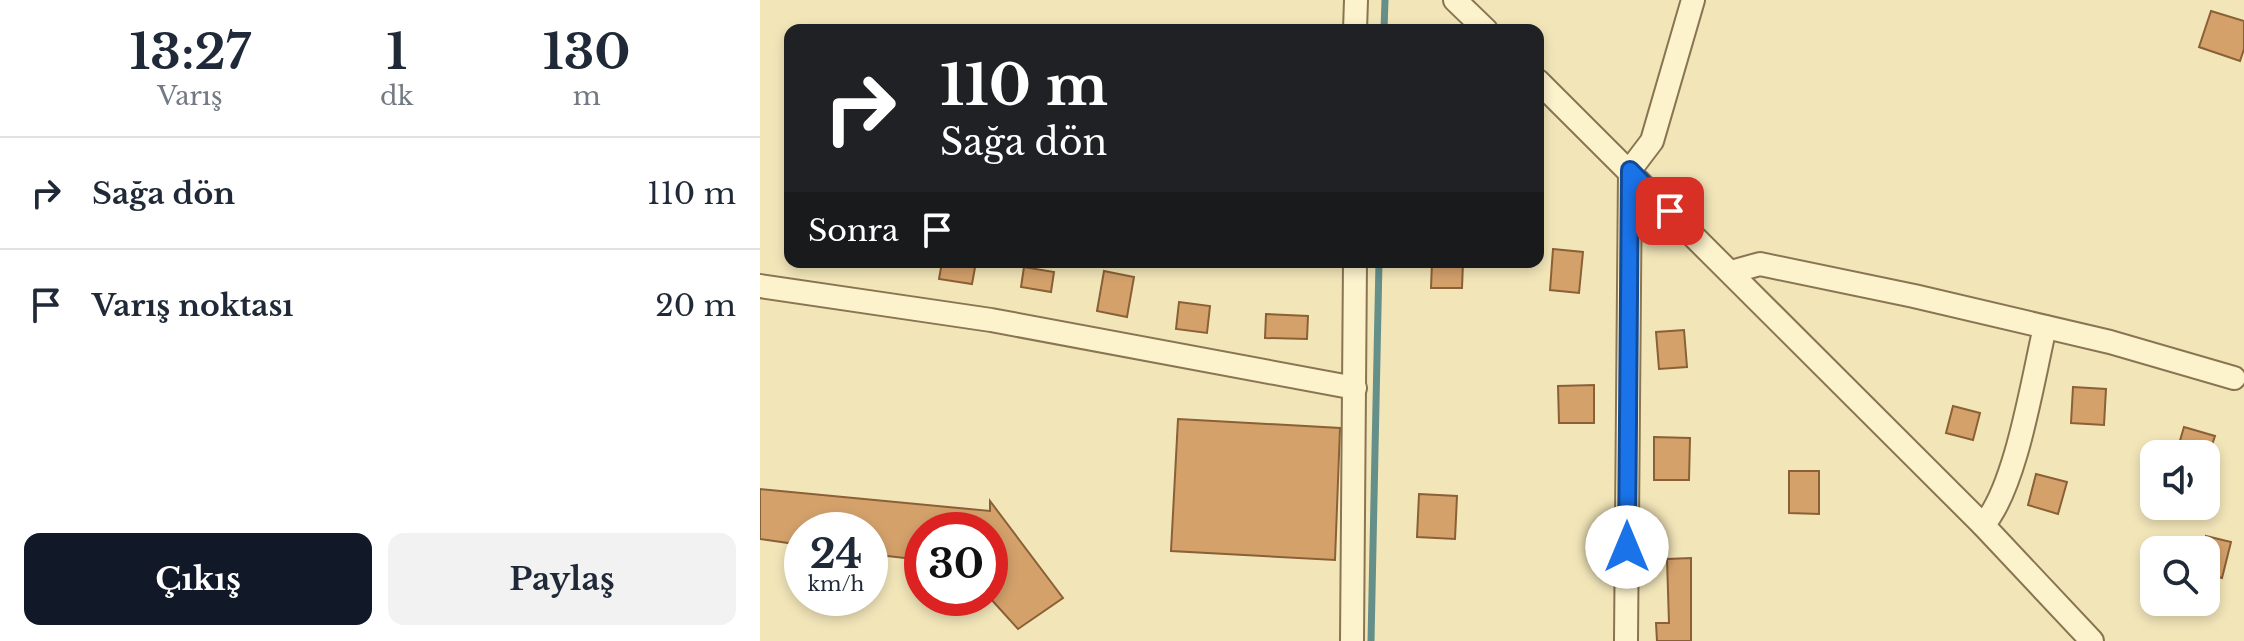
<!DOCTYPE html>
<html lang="tr">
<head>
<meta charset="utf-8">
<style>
	body { margin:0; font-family:"Libre Baskerville",serif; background:#f2f2f3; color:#1f2937; height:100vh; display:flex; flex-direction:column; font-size:30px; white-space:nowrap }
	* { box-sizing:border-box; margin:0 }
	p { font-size:26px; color:#747a83 }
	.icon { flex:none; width:44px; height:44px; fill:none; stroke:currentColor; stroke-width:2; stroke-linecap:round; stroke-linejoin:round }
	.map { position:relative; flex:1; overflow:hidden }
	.side { display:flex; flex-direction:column; background:#fff; width:760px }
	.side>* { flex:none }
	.top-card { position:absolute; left:24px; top:24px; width:760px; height:244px; border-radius:16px; box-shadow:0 4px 12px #0003; background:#202124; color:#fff; overflow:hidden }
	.controls { position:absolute; left:1380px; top:440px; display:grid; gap:16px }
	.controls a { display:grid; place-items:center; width:80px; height:80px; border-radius:16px; background:#fff; box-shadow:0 4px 12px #0003; font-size:40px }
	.speed { position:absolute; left:24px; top:512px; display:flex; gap:16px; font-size:40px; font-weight:700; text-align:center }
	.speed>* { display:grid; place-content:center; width:104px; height:104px; border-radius:50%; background:#fff; box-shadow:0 4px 12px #0003; line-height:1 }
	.speed small { font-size:20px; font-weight:400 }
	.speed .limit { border:12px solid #d22; background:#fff; color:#111 }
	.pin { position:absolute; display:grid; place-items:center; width:68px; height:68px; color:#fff; margin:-34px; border-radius:16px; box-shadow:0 4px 12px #0006 }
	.me { position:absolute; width:88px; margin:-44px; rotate:0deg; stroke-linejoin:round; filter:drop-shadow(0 0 6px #0008) }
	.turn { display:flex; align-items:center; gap:28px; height:168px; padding:0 24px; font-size:36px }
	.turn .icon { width:104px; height:104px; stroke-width:2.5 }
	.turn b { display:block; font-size:56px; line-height:68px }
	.then { display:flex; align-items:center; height:76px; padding:0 24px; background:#0003; gap:16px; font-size:30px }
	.eta { display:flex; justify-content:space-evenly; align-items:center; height:136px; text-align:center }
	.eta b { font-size:48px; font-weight:700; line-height:56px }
	.button { display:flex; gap:16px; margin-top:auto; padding:16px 24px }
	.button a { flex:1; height:92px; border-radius:16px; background:#111827; color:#fff; font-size:32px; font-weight:700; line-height:92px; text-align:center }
	.button a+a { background:#f2f2f3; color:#1f2937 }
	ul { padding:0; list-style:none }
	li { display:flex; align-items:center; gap:24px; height:112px; padding:0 24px; border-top:2px solid #e0e1e3 }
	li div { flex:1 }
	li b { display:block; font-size:30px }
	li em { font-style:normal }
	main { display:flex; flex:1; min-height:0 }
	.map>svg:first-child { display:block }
</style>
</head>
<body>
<main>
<section class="side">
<div class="eta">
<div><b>13:27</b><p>Varış</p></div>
<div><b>1</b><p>dk</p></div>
<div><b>130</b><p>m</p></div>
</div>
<ul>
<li><svg class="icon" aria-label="right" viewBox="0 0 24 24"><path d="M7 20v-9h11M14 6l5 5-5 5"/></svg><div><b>Sağa dön</b></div><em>110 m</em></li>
<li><svg class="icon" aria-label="arrive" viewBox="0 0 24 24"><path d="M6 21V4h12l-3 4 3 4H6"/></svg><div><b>Varış noktası</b></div><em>20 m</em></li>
</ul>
<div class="button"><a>Çıkış</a><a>Paylaş</a></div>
</section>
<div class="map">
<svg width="1484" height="641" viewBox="0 0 1484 641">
	<rect width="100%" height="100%" fill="#f2e6b9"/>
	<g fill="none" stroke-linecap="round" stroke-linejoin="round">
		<g stroke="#658f89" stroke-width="7">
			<polyline points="624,30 625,0"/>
			<polyline points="611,641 619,262"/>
		</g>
	</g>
	<g fill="#d4a16b" stroke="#8a6036" stroke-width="2">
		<polygon points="1451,11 1484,21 1484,49 1480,61 1439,47"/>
		<polygon points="793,249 823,252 819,293 790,290"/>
		<polygon points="182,262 216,262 212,284 179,279"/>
		<polygon points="672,262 703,262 702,288 671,288"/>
		<polygon points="264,267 294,272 291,292 261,287"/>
		<polygon points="344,271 374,277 367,317 337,311"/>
		<polygon points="419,302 450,306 447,333 416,329"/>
		<polygon points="506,314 548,316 547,339 505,338"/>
		<polygon points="924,330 927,367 899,369 896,332"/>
		<polygon points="834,385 834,423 799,423 798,386"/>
		<polygon points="1313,387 1346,389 1344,425 1311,423"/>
		<polygon points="1193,406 1220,413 1213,440 1186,433"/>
		<polygon points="418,419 580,428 575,560 411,551"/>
		<polygon points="1424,427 1455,436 1449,454 1416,454"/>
		<polygon points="894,437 930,438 929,480 894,480"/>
		<polygon points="1029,471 1059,471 1059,514 1029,513"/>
		<polygon points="1276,474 1307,482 1298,514 1268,505"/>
		<polygon points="0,489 230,511 230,501 303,598 258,629 230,598 230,530 162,530 162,560 110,554 110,530 42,530 42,545 0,539"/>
		<polygon points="659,494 697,496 695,539 657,537"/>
		<polygon points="1446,536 1471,542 1462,578 1446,574"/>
		<polygon points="931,558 931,641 897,641 896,623 909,623 907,559"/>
	</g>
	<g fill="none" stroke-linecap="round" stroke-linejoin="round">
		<g stroke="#897552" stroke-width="26">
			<g id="minor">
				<polyline points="695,0 726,30"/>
				<polyline points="595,30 596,0"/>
				<polyline points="778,81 1223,525 1332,641"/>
				<polyline points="971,272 1000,264 1154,296 1350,342 1474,378"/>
				<polyline points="0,286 231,320 595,388"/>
				<path d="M 1223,525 C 1256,489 1273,378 1285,327"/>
				<polyline points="592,641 595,262"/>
				<polyline points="866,641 870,170 892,141 933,0"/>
			</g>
		</g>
		<use href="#minor" stroke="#fcf2cc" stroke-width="22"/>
	</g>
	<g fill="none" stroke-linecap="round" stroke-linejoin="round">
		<g stroke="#114b97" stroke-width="20">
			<polyline id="route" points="867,547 870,170 910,211"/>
		</g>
		<use href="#route" stroke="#1a73e8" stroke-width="14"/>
	</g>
</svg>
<div class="controls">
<a><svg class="icon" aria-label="sound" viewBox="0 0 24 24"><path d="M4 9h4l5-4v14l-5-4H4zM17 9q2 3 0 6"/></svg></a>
<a><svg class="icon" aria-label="search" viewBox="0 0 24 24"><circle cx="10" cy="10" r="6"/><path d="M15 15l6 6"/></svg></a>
</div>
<div class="speed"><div>24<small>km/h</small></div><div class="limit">30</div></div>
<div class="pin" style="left:910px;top:211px;background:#d93025"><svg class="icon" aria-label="arrive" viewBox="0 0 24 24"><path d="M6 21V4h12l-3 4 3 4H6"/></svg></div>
<svg class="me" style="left:867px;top:547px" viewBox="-20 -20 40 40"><circle r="19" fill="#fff"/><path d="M0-13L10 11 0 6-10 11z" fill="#1a73e8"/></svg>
<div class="top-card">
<div class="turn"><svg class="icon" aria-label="right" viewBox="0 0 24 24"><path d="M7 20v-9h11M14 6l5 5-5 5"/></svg><div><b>110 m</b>Sağa dön</div></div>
<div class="then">Sonra<svg class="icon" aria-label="arrive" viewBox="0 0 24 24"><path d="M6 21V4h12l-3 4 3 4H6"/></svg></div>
</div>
</div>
</main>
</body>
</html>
